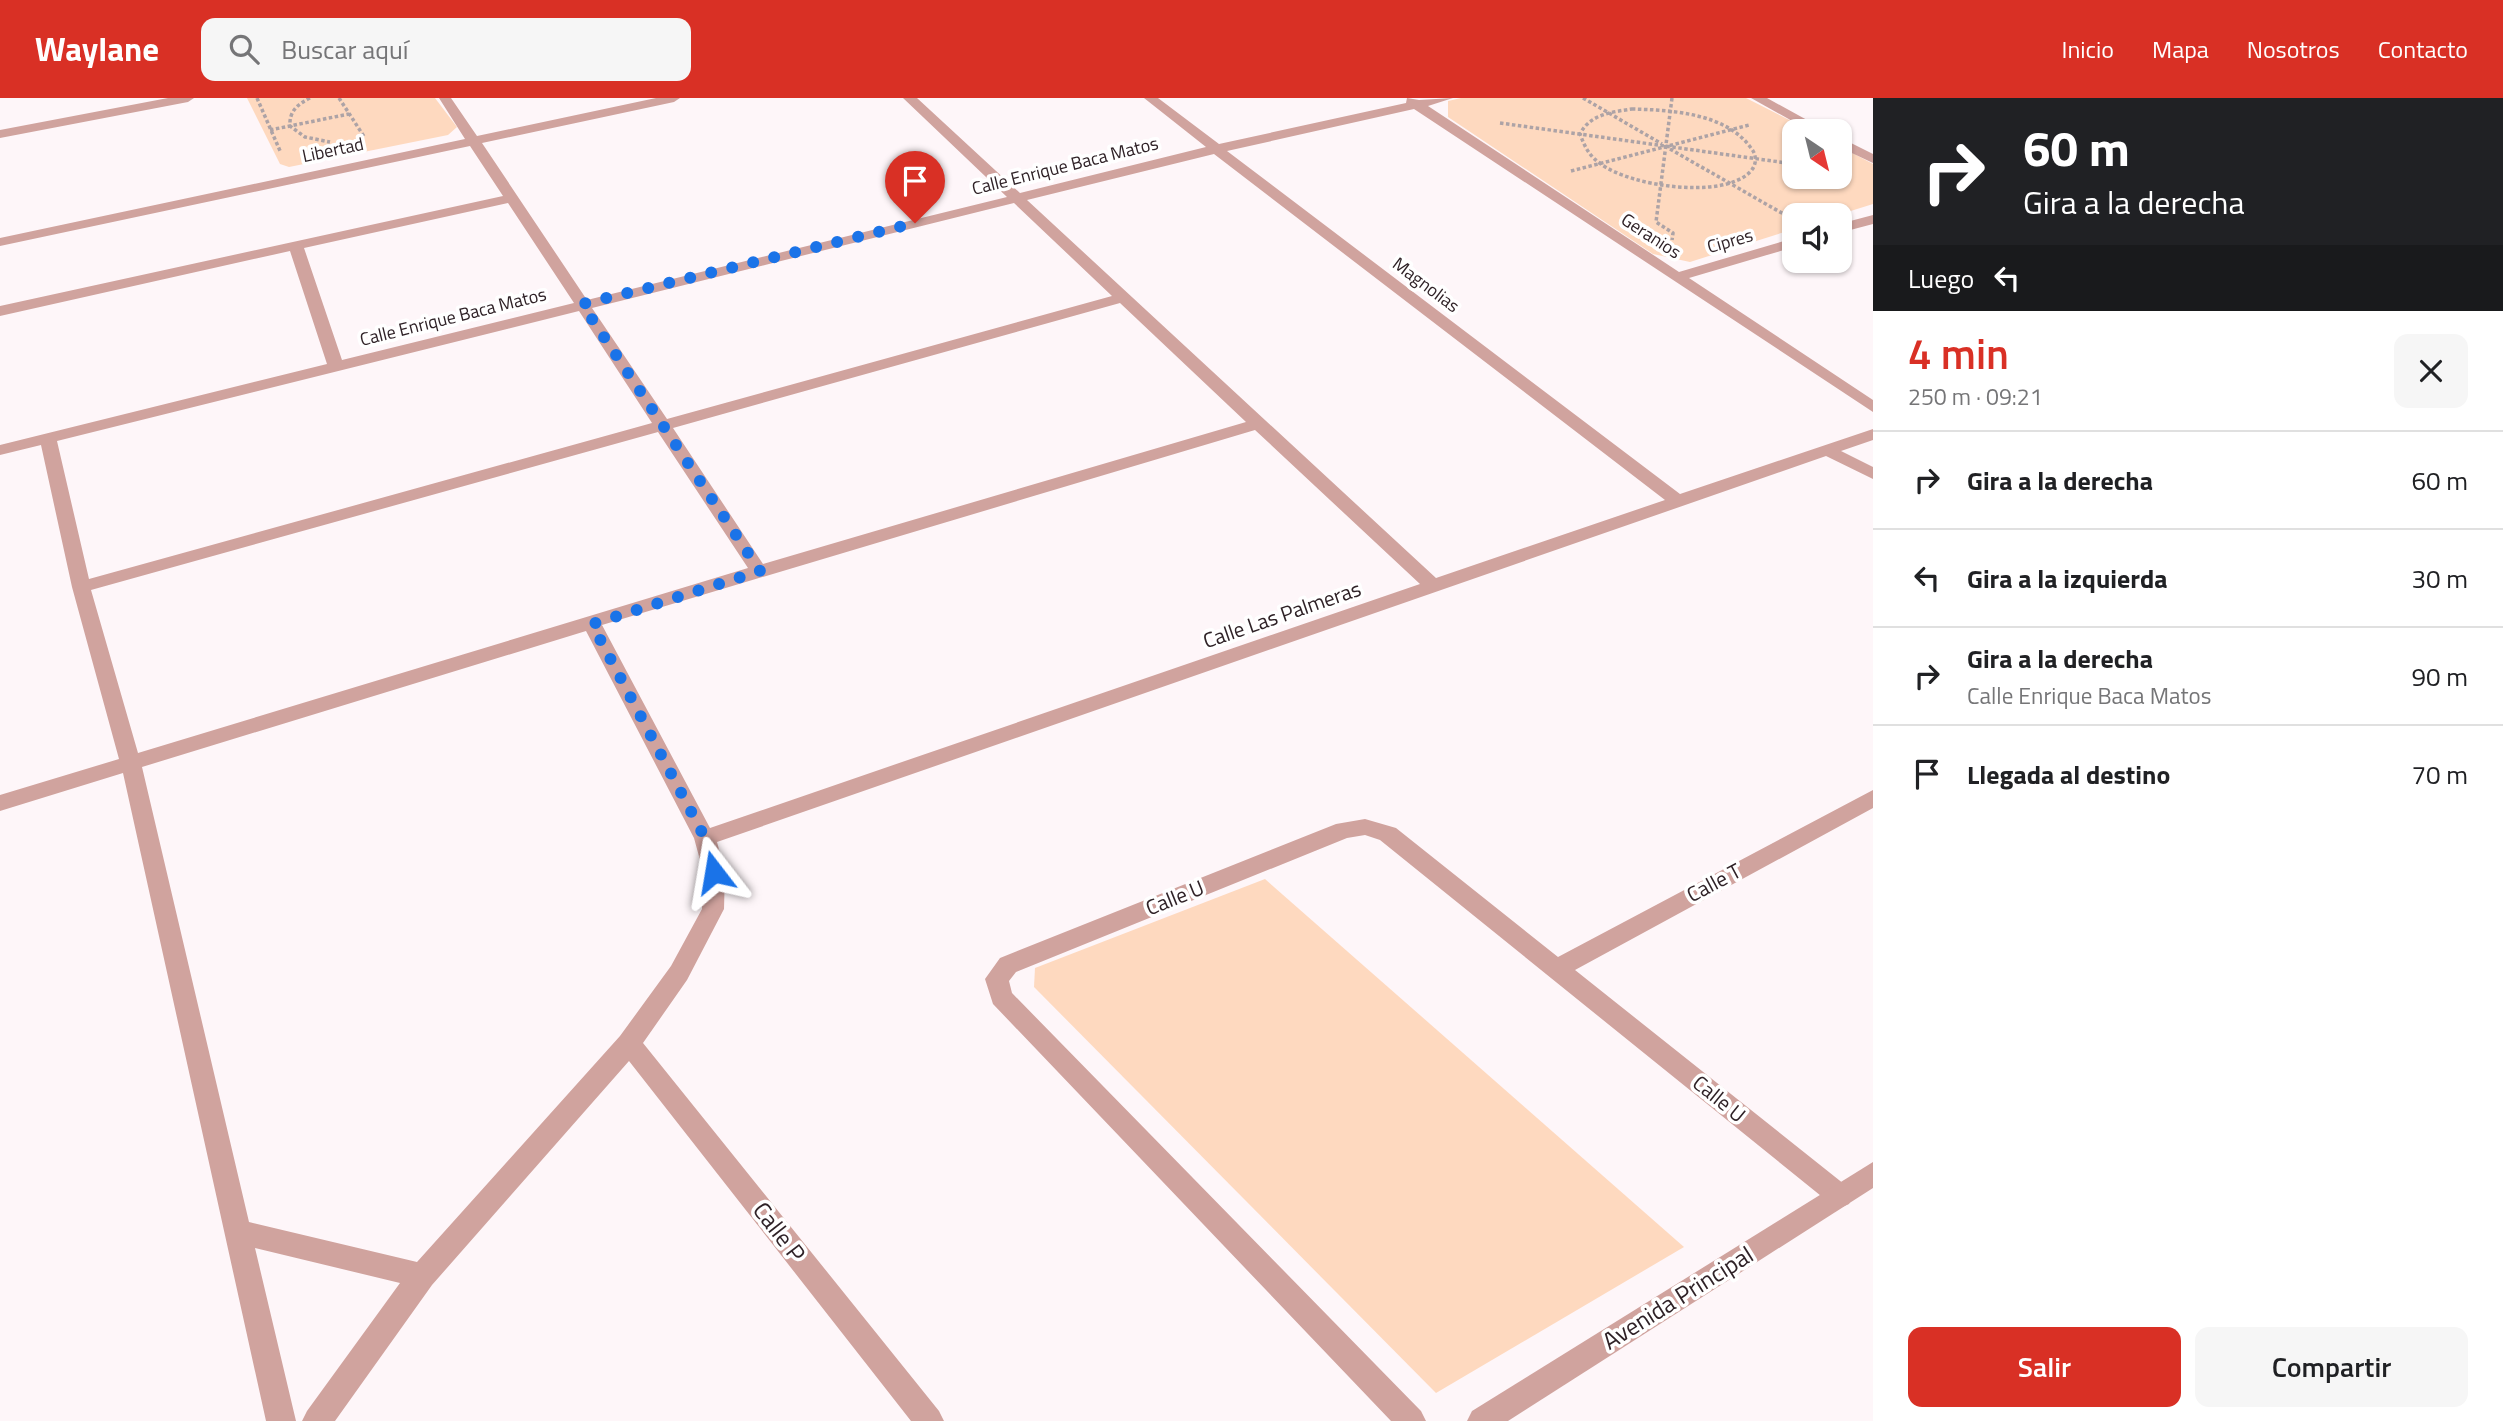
<!DOCTYPE html>
<html lang="es">
<head>
<meta charset="utf-8">
<style>
	body { margin:0; font-family:"Titillium Web",sans-serif; background:#f6f6f6; color:#202124; height:100vh; display:flex; flex-direction:column; font-size:26px; white-space:nowrap }
	* { box-sizing:border-box; margin:0 }
	p { font-size:23px; color:#757577 }
	.icon { flex:none; width:38px; height:38px; fill:none; stroke:currentColor; stroke-width:2; stroke-linecap:round; stroke-linejoin:round }
	.map { position:relative; flex:1; overflow:hidden }
	.sheet { display:flex; flex-direction:column; background:#fff; width:630px }
	.sheet>* { flex:none }
	.guide { background:#202124; color:#fff; overflow:hidden }
	.needle { width:46px; rotate:145deg }
	.tools { position:absolute; left:1782px; top:21px; display:grid; gap:14px }
	.tools a { display:grid; place-items:center; width:70px; height:70px; border-radius:14px; background:#fff; box-shadow:0 2px 5px #0004; font-size:35px }
	.pin { position:absolute; display:grid; place-items:center; width:60px; height:60px; color:#fff; margin:-72px -30px; border-radius:50% 50% 50% 0; rotate:-45deg; box-shadow:0 0 7px #0007 }
	.pin .icon { rotate:45deg }
	.me { position:absolute; width:77px; margin:-38px; rotate:346deg; stroke-linejoin:round; filter:drop-shadow(0 0 5px #0008) }
	.turn { display:flex; align-items:center; gap:24px; height:147px; padding:0 35px; font-size:32px }
	.turn .icon { width:91px; height:91px; stroke-width:2.5 }
	.turn b { display:block; font-size:49px; line-height:60px }
	.then { display:flex; align-items:center; height:66px; padding:0 35px; background:#0003; gap:14px; font-size:26px }
	.round { display:grid; place-items:center; flex:none; width:74px; height:74px; border-radius:14px; background:#f6f6f6 }
	.headline { display:flex; align-items:center; justify-content:space-between; height:119px; padding:0 35px }
	h1 { font-size:42px; font-weight:600; line-height:52px; color:#d93025 }
	.primary-button { display:flex; gap:14px; margin-top:auto; padding:14px 35px }
	.primary-button a { flex:1; height:80px; border-radius:14px; background:#d93025; color:#fff; font-size:28px; font-weight:600; line-height:80px; text-align:center }
	.primary-button a+a { background:#f6f6f6; color:#202124 }
	ul { padding:0; list-style:none }
	li { display:flex; align-items:center; gap:21px; height:98px; padding:0 35px; border-top:2px solid #e0e0e0 }
	li div { flex:1 }
	li b { display:block; font-size:26px }
	li em { font-style:normal }
	header { display:flex; align-items:center; gap:42px; box-sizing:border-box; height:98px; padding:0 35px; background:#d93025; color:#fff }
	header strong { font-size:33px }
	nav { display:flex; gap:38px; margin-inline-start:auto; font-size:24px }
	.search { width:490px; height:63px; background:#f6f6f6; display:flex; align-items:center; gap:18px; box-sizing:border-box; padding:0 24px; border-radius:14px; color:#757577; font-size:26px }
	main { display:flex; flex:1; min-height:0 }
	.map>svg:first-child { display:block }
</style>
</head>
<body>
<header>
<strong>Waylane</strong>
<div class="search"><svg class="icon" aria-label="search" viewBox="0 0 24 24"><circle cx="10" cy="10" r="6"/><path d="M15 15l6 6"/></svg>Buscar aquí</div>
<nav><a>Inicio</a><a>Mapa</a><a>Nosotros</a><a>Contacto</a></nav>
</header>
<main>
<div class="map">
<svg width="1873" height="1323" viewBox="0 0 1873 1323">
	<rect width="100%" height="100%" fill="#fef6f9"/>
	<g fill="#fed9bf">
		<polygon points="247,0 435,0 457,29 448,37 289,69 280,66"/>
		<polygon points="1461,0 1746,0 1811,33 1794,33 1794,79 1839,79 1839,48 1873,66 1873,106 1838,117 1794,117 1794,131 1690,164 1653,156 1448,19 1448,3"/>
		<polygon points="1265,781 1684,1149 1436,1295 1034,889 1035,870"/>
	</g>
	<g fill="none" stroke-linecap="round" stroke-linejoin="round">
		<g stroke="#ada3a6" stroke-width="3.5" stroke-dasharray="3.5 2.5" stroke-linecap="butt">
			<polyline points="257,0 281,55"/>
			<path d="M 310,0 C 298,6 289,13 290,28 L 305,39 L 330,44"/>
			<polyline points="339,0 365,40"/>
			<polyline points="1583,0 1662,46"/>
			<polyline points="1672,0 1656,124 1673,135 1672,142"/>
			<path d="M 1632,11 C 1671,12 1726,15 1751,50 C 1757,57 1757,67 1750,74 C 1722,102 1630,88 1601,66 C 1589,58 1585,49 1580,36 C 1590,16 1612,14 1632,11 Z"/>
			<polyline points="1500,25 1794,66"/>
			<polyline points="270,32 349,16"/>
			<polyline points="1670,51 1787,118"/>
			<polyline points="1571,73 1749,27"/>
		</g>
		<g fill="#d0a39e" fill-rule="evenodd">
			<polygon points="168,0 194,0 188,4 0,40 0,32"/>
			<path d="M 439,0 L 451,0 L 477,38 L 656,0 L 680,0 L 674,4 L 482,45 L 587,202 L 1007,99 L 903,0 L 917,0 L 1020,95 L 1206,49 L 1144,0 L 1158,0 L 1219,46 L 1406,5 L 1407,0 L 1419,2 L 1453,0 L 1428,8 L 1679,174 L 1794,140 L 1794,149 L 1689,180 L 1873,302 L 1873,314 L 1414,11 L 1227,53 L 1680,396 L 1873,331 L 1873,342 L 1841,353 L 1873,369 L 1873,381 L 1826,358 L 717,744 L 725,773 L 724,811 L 687,882 L 643,945 L 939,1313 L 944,1323 L 911,1323 L 629,963 L 432,1187 L 335,1323 L 302,1323 L 307,1313 L 400,1185 L 255,1150 L 296,1323 L 266,1323 L 123,675 L 0,713 L 0,697 L 119,661 L 72,489 L 41,347 L 0,357 L 0,347 L 327,266 L 290,153 L 0,218 L 0,208 L 503,98 L 470,48 L 0,148 L 0,140 L 465,41 ZM 1214,56 L 1665,402 L 1436,480 L 1027,102 ZM 508,105 L 574,205 L 342,262 L 304,150 ZM 1014,105 L 1112,198 L 667,321 L 592,210 ZM 1120,205 L 1246,324 L 763,466 L 673,330 ZM 579,213 L 652,325 L 89,481 L 57,343 ZM 1255,332 L 1420,486 L 710,730 L 602,527 ZM 658,334 L 748,470 L 138,655 L 91,492 ZM 586,533 L 694,740 L 703,773 L 702,811 L 671,868 L 620,938 L 417,1164 L 249,1124 L 142,669 Z"/>
			<polygon points="1751,0 1767,0 1827,33 1810,33"/>
			<polygon points="1839,39 1873,56 1873,65 1839,49"/>
			<polygon points="1873,117 1873,126 1839,135 1839,126"/>
			<polygon points="1873,692 1873,710 1575,872 1849,1090 1853,1098 1849,1106 1840,1110 1831,1106 1380,742 1365,737 1347,740 1016,874 1009,883 1012,895 1421,1313 1426,1323 1391,1323 993,906 985,881 1000,860 1336,726 1365,721 1396,730 1558,859"/>
		</g>
		<polygon fill="#d0a39e" fill-rule="evenodd" points="1873,1064 1873,1090 1508,1323 1467,1323 1472,1313"/>
	</g>
	<g fill="none" stroke-linecap="round" stroke-linejoin="round">
		<polyline stroke="#1a73e8" stroke-width="12" stroke-dasharray="0 21.6" points="714,774 705,740 592,526 760,473 582,206 915,125"/>
	</g>
	<g text-anchor="middle" stroke-width="7" stroke-linejoin="round" paint-order="stroke">
		<g font-size="18" fill="#2f2227" stroke="#fff">
			<text transform="translate(333 52) rotate(-12)" y="6">Libertad</text>
			<text transform="translate(1065 68) rotate(-14)" y="6">Calle Enrique Baca Matos</text>
			<text transform="translate(1651 138) rotate(33)" y="6">Geranios</text>
			<text transform="translate(1730 143) rotate(-16)" y="6">Cipres</text>
			<text transform="translate(1426 187) rotate(37)" y="6">Magnolias</text>
			<text transform="translate(453 219) rotate(-14)" y="6">Calle Enrique Baca Matos</text>
		</g>
		<g font-size="21" fill="#2f2227" stroke="#fff">
			<text transform="translate(1282 517) rotate(-19)" y="7">Calle Las Palmeras</text>
			<text transform="translate(1714 785) rotate(-28)" y="7">Calle T</text>
			<text transform="translate(1175 800) rotate(-22)" y="7">Calle U</text>
			<text transform="translate(1719 1001) rotate(39)" y="7">Calle U</text>
		</g>
		<g font-size="24" fill="#2f2227" stroke="#fff">
			<text transform="translate(779 1134) rotate(52)" y="8">Calle P</text>
			<text transform="translate(1678 1200) rotate(-32)" y="8">Avenida Principal</text>
		</g>
	</g>
</svg>
<div class="tools">
<a><svg class="needle" viewBox="-14 -14 28 28"><path d="M0-13l5 13h-10z" fill="#e53935"/><path d="M0 13l5-13h-10z" fill="#757577"/></svg></a>
<a><svg class="icon" aria-label="sound" viewBox="0 0 24 24"><path d="M4 9h4l5-4v14l-5-4H4zM17 9q2 3 0 6"/></svg></a>
</div>
<div class="pin" style="left:915px;top:125px;background:#d93025"><svg class="icon" aria-label="arrive" viewBox="0 0 24 24"><path d="M6 21V4h12l-3 4 3 4H6"/></svg></div>
<svg class="me" style="left:714px;top:774px" viewBox="-20 -20 40 40"><path d="M0-17L14 15 0 8-14 15z" fill="#1a73e8" stroke="#fff" stroke-width="4"/></svg>
</div>
<section class="sheet">
<div class="guide">
<div class="turn"><svg class="icon" aria-label="right" viewBox="0 0 24 24"><path d="M7 20v-9h11M14 6l5 5-5 5"/></svg><div><b>60 m</b>Gira a la derecha</div></div>
<div class="then">Luego<svg class="icon" aria-label="left" viewBox="0 0 24 24"><path d="M17 20v-9H6M10 6l-5 5 5 5"/></svg></div>
</div>
<div class="headline"><div><h1>4 min</h1><p>250 m · 09:21</p></div><a class="round"><svg class="icon" aria-label="close" viewBox="0 0 24 24"><path d="M6 6l12 12M18 6L6 18"/></svg></a></div>
<ul>
<li><svg class="icon" aria-label="right" viewBox="0 0 24 24"><path d="M7 20v-9h11M14 6l5 5-5 5"/></svg><div><b>Gira a la derecha</b></div><em>60 m</em></li>
<li><svg class="icon" aria-label="left" viewBox="0 0 24 24"><path d="M17 20v-9H6M10 6l-5 5 5 5"/></svg><div><b>Gira a la izquierda</b></div><em>30 m</em></li>
<li><svg class="icon" aria-label="right" viewBox="0 0 24 24"><path d="M7 20v-9h11M14 6l5 5-5 5"/></svg><div><b>Gira a la derecha</b><p>Calle Enrique Baca Matos</p></div><em>90 m</em></li>
<li><svg class="icon" aria-label="arrive" viewBox="0 0 24 24"><path d="M6 21V4h12l-3 4 3 4H6"/></svg><div><b>Llegada al destino</b></div><em>70 m</em></li>
</ul>
<div class="primary-button"><a>Salir</a><a>Compartir</a></div>
</section>
</main>
</body>
</html>
